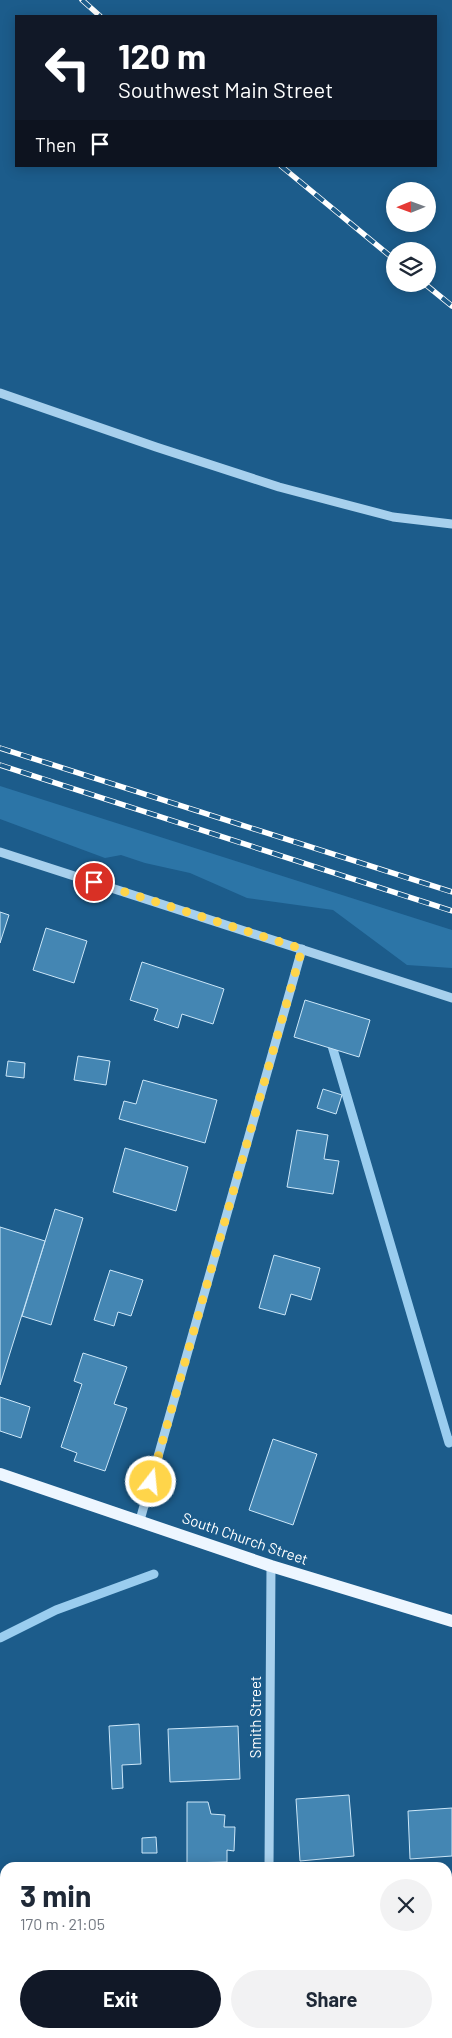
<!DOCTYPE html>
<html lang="en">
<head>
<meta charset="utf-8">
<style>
	body { margin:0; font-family:Barlow,sans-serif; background:#f2f2f3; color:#1f2937; height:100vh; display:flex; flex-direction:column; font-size:19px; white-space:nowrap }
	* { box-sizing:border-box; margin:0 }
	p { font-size:16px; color:#747a83 }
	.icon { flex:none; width:28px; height:28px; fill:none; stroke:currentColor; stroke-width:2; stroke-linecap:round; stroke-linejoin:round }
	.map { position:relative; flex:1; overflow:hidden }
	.drawer { position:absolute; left:0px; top:1862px; width:452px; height:176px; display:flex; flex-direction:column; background:#fff; border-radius:15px 15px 0 0; box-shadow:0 2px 12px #0003 }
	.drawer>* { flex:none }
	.hud { position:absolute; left:15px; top:15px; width:422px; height:152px; border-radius:0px; box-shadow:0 2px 12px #0003; background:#111827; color:#fff; overflow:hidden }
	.needle { width:32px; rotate:269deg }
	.buttons { position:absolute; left:386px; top:182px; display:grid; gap:10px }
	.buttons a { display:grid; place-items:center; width:50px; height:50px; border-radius:50%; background:#fff; box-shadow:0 2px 12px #0003; font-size:25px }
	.pin { position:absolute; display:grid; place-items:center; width:42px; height:42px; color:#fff; margin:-21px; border:2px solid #fff; border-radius:50%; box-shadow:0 1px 5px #0007 }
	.me { position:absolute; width:55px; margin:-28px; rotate:16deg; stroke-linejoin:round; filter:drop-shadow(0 0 4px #0008) }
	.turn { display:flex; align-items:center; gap:18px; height:105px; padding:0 20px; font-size:22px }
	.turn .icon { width:65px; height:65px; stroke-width:2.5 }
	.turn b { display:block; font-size:35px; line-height:42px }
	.then { display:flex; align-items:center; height:48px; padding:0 20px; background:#0003; gap:10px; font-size:19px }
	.round { display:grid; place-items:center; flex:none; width:52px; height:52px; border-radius:26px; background:#f2f2f3 }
	.summary { display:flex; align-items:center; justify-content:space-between; height:85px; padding:0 20px }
	h1 { font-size:30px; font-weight:700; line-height:38px }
	.cta { display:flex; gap:10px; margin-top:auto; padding:10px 20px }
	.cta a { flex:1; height:58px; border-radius:30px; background:#111827; color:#fff; font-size:20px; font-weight:700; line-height:58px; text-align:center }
	.cta a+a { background:#f2f2f3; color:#1f2937 }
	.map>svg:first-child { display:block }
</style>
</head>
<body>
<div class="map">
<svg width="452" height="2038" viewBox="0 0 452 2038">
	<rect width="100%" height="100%" fill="#1c5c8b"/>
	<polygon fill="#2c75a7" points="0,786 452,930 452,968 407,965 333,910 247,898 190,873 145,863 121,855 105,858 0,819"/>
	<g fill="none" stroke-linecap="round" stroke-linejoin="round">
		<g stroke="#9acdef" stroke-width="9">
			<polyline points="330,1039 449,1443 452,1441"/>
			<polyline points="0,1638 56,1610 154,1574"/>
		</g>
	</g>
	<g fill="#4486b3" stroke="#cce7f9">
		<polygon points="0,912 9,915 0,943"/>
		<polygon points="46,928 87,941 74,983 33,970"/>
		<polygon points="142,962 224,989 213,1024 182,1014 178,1028 154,1020 158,1009 130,1000"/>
		<polygon points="305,1000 370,1020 359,1057 294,1037"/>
		<polygon points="78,1056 110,1061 106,1085 74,1080"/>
		<polygon points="8,1061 25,1063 24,1078 6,1076"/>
		<polygon points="143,1080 217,1100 205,1143 119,1119 124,1101 136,1104"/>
		<polygon points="323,1089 342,1095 336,1114 317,1108"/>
		<polygon points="297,1130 328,1135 324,1159 339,1161 333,1194 287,1187"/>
		<polygon points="125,1148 188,1167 176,1211 113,1192"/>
		<polygon points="55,1209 83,1218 51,1325 22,1316"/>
		<polygon points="0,1227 45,1241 0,1385"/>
		<polygon points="274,1255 320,1268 311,1300 291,1294 285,1315 259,1308"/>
		<polygon points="110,1270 143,1280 131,1316 118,1312 114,1326 94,1320"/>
		<polygon points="83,1353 127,1367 114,1404 127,1408 105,1471 74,1461 77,1453 61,1447 82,1384 74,1381"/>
		<polygon points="0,1397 30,1407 21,1438 0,1431"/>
		<polygon points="273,1439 317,1454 293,1525 249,1510"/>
		<polygon points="139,1724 141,1764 122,1765 123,1788 112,1789 109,1726"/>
		<polygon points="238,1726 240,1779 170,1782 168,1729"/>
		<polygon points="349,1795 354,1856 300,1861 296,1799"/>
		<polygon points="187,1802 208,1802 211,1814 225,1815 224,1827 235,1827 234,1851 227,1850 227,1862 187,1863"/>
		<polygon points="452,1808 452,1856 410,1859 408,1811"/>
		<polygon points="156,1837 157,1853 142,1853 142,1838"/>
		<polygon points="16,2034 81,2034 82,2038 16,2038"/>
		<rect x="190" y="2036" width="41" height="2"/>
	</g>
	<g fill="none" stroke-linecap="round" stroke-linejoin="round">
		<g stroke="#a7d0ed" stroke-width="9">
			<polyline points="0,393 156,447 279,487 393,517 452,524"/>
			<polyline points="0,852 452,998"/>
			<polyline points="140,1520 302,949"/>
			<polyline points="269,1868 271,1566"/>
			<polyline points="448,1944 452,1943"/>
			<polyline points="0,1970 5,1970"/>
			<polyline points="270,2034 270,2038"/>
		</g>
		<polyline stroke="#edf6ff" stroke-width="12" points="0,1474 271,1566 452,1621"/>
		<g stroke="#fff" stroke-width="5.5">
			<g id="rail">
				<polyline points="82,0 100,16"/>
				<polyline points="281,166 395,260"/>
				<polyline points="425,284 452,306"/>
				<polyline points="0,748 452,892"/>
				<polyline points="0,765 452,911"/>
			</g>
		</g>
		<use href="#rail" stroke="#1c5c8b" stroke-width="4" stroke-dasharray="11" stroke-linecap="butt"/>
	</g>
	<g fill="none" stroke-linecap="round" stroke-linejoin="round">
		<polyline stroke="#ffd54a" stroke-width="9" stroke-dasharray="0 16.2" points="94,882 302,949 151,1482"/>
	</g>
	<g text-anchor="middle" stroke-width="5" stroke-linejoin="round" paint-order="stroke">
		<g font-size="15" fill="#fff" stroke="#1c5c8b">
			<text transform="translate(245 1539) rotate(19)" y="5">South Church Street</text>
			<text transform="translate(256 1717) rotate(-90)" y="5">Smith Street</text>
		</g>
	</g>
</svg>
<div class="buttons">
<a><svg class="needle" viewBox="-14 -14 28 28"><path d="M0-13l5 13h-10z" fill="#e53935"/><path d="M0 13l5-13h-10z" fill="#747a83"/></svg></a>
<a><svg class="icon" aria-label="layers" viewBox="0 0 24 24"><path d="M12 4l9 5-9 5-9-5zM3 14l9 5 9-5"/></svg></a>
</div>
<div class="pin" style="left:94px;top:882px;background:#d93025"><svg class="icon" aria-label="arrive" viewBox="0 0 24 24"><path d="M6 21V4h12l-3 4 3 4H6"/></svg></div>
<svg class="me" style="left:151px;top:1482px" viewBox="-20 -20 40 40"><circle r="17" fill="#ffd54a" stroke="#fff" stroke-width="3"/><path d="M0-11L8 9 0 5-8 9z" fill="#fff"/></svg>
<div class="hud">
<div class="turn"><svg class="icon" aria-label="left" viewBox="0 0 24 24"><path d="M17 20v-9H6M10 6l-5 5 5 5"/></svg><div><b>120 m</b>Southwest Main Street</div></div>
<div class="then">Then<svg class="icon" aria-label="arrive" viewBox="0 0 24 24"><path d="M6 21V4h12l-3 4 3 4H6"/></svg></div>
</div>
<section class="drawer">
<div class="summary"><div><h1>3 min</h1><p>170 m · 21:05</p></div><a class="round"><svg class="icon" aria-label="close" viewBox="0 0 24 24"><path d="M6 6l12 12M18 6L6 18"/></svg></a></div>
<div class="cta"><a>Exit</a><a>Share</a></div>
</section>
</div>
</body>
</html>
